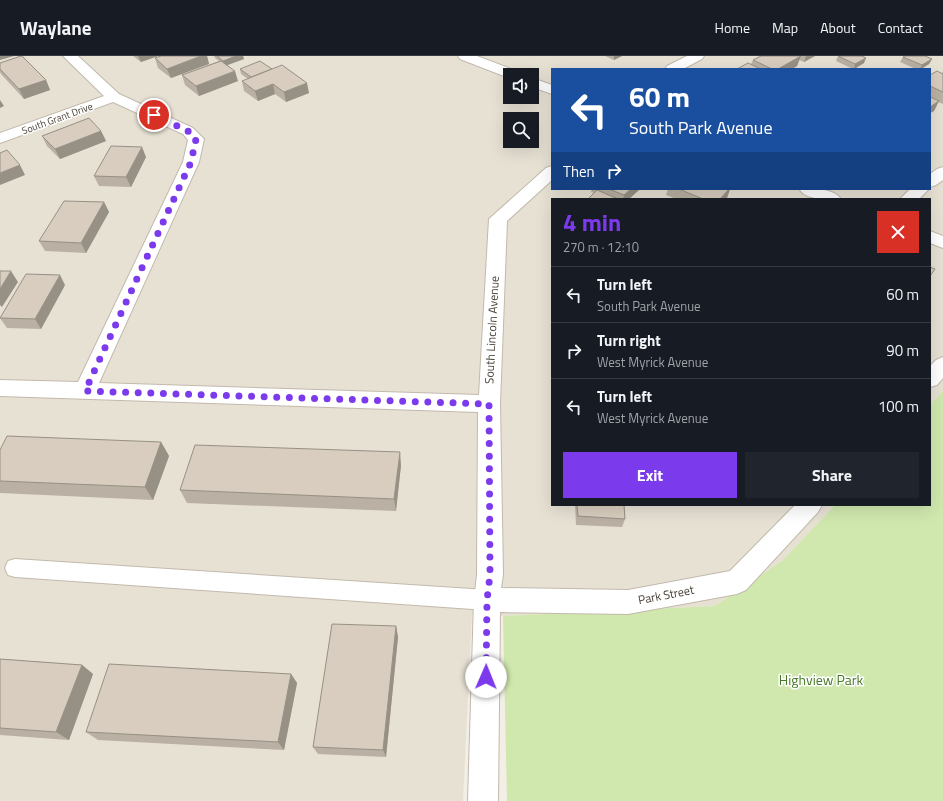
<!DOCTYPE html>
<html lang="en">
<head>
<meta charset="utf-8">
<style>
	body { margin:0; font-family:"Titillium Web",sans-serif; background:#20242c; color:#f1f3f6; height:100vh; display:flex; flex-direction:column; font-size:15px; white-space:nowrap }
	* { box-sizing:border-box; margin:0 }
	p { font-size:13px; color:#9ea1a6 }
	.icon { flex:none; width:22px; height:22px; fill:none; stroke:currentColor; stroke-width:2; stroke-linecap:round; stroke-linejoin:round }
	.map { position:relative; flex:1; overflow:hidden }
	.sheet { position:absolute; left:551px; top:142px; width:380px; height:308px; display:flex; flex-direction:column; background:#171b24; border-radius:0px; box-shadow:0 4px 16px #0002 }
	.sheet>* { flex:none }
	.guide { position:absolute; left:551px; top:12px; width:380px; height:122px; border-radius:0px; box-shadow:0 4px 16px #0002; background:#1a4fa0; color:#fff; overflow:hidden }
	.fabs { position:absolute; left:503px; top:12px; display:grid; gap:8px }
	.fabs a { display:grid; place-items:center; width:36px; height:36px; border-radius:0px; background:#171b24; box-shadow:0 4px 16px #0002; font-size:20px }
	.pin { position:absolute; display:grid; place-items:center; width:34px; height:34px; color:#fff; margin:-17px; border:2px solid #fff; border-radius:50%; box-shadow:0 1px 4px #0007 }
	.me { position:absolute; width:44px; margin:-22px; rotate:1deg; stroke-linejoin:round; filter:drop-shadow(0 0 3px #0008) }
	.turn { display:flex; align-items:center; gap:14px; height:84px; padding:0 12px; font-size:18px }
	.turn .icon { width:52px; height:52px; stroke-width:2.5 }
	.turn b { display:block; font-size:28px; line-height:34px }
	.then { display:flex; align-items:center; height:38px; padding:0 12px; background:#0003; gap:8px; font-size:15px }
	.round { display:grid; place-items:center; flex:none; width:42px; height:42px; border-radius:0px; background:#20242c }
	.head { display:flex; align-items:center; justify-content:space-between; height:68px; padding:0 12px }
	h1 { font-size:24px; font-weight:700; line-height:30px; color:#7c3aed }
	.primary-button { display:flex; gap:8px; margin-top:auto; padding:8px 12px }
	.primary-button a { flex:1; height:46px; border-radius:0px; background:#7c3aed; color:#fff; font-size:16px; font-weight:700; line-height:46px; text-align:center }
	.primary-button a+a { background:#20242c; color:#f1f3f6 }
	ul { padding:0; list-style:none }
	li { display:flex; align-items:center; gap:12px; height:56px; padding:0 12px; border-top:1px solid #363941 }
	li div { flex:1 }
	li b { display:block; font-size:15px }
	li em { font-style:normal }
	header { display:flex; align-items:center; gap:24px; box-sizing:border-box; height:56px; padding:0 20px; background:#171b24; border-bottom:1px solid #363941 }
	header strong { font-size:19px }
	nav { display:flex; gap:22px; margin-inline-start:auto; font-size:14px }
	.map>svg:first-child { display:block }
</style>
</head>
<body>
<header>
<strong>Waylane</strong>
<nav><a>Home</a><a>Map</a><a>About</a><a>Contact</a></nav>
</header>
<div class="map">
<svg width="943" height="745" viewBox="0 0 943 745">
	<rect width="100%" height="100%" fill="#f3efe6"/>
	<path fill="#e7e1d4" fill-rule="evenodd" d="M 0,0 L 943,0 L 943,335 L 930,349 L 930,143 L 552,143 L 552,449 L 835,449 L 783,504 L 715,550 L 503,560 L 472,559 L 463,745 L 0,745 ZM 552,13 L 930,13 L 930,133 L 552,133 ZM 510,19 L 532,19 L 532,41 L 510,41 ZM 510,63 L 532,63 L 532,85 L 510,85 Z"/>
	<polygon fill="#d0e8ae" points="943,335 943,745 507,745 503,560 715,550 783,504 835,449 930,449 930,349"/>
	<g fill="none" stroke-linecap="round" stroke-linejoin="round">
		<g stroke="#c2b9ac" stroke-width="2">
			<polygon id="service" points="15,503 487,534 494,537 498,544 494,551 487,554 15,521 8,519 5,512 8,505"/>
		</g>
		<g stroke="#c2b9ac" stroke-width="2">
			<g id="minor">
				<polygon points="63,0 78,0 119,38 193,72 204,83 199,106 99,327 479,339 489,163 546,112 552,110 552,124 507,165 500,348 503,519 501,532 628,534 730,515 795,449 822,449 818,456 746,534 737,538 628,558 500,556 498,745 468,745 474,544 477,519 478,356 0,340 0,324 78,326 183,106 188,84 183,78 113,46 0,87 0,77 104,40"/>
				<polygon points="458,0 477,0 519,16 521,19 510,19 509,22 460,3"/>
				<polygon points="687,0 704,0 702,3 683,13 665,13 667,10"/>
				<polygon points="532,22 552,29 552,38 532,31"/>
				<polygon points="943,111 943,124 936,129 930,131 930,118 937,113"/>
				<path d="M 799,133 C 812,133 833,131 841,143 C 828,143 807,145 799,133 Z"/>
				<polygon points="910,133 929,133 919,143 900,143"/>
				<polygon points="930,175 943,180 943,192 930,187"/>
				<polygon points="943,301 943,322 937,329 930,331 930,310 936,304"/>
			</g>
		</g>
		<use href="#service" fill="#fff" fill-rule="evenodd"/>
		<use href="#minor" fill="#fff" fill-rule="evenodd"/>
	</g>
	<g fill="#bab0a3">
		<polygon points="133,0 158,0 141,6"/>
		<polygon points="161,0 207,0 209,8 171,22 158,12 155,2"/>
		<polygon points="214,0 243,0 244,3 227,9 238,25 199,40 185,29 182,19 219,5 215,2"/>
		<polygon points="605,0 622,0 614,4"/>
		<polygon points="761,0 815,0 804,6 799,4 797,10 792,13 737,13 751,8 753,4"/>
		<polygon points="838,0 864,7 854,13 853,13 836,5"/>
		<polygon points="903,1 932,3 929,8 921,13 916,13 900,6"/>
		<polygon points="0,7 46,24 50,34 24,43 1,18 0,16"/>
		<polygon points="240,13 272,13 309,37 286,46 275,38 258,45 244,35 242,25 248,23 241,18"/>
		<polygon points="943,15 943,48 938,46 934,55 930,57 930,19 942,17"/>
		<polygon points="101,75 106,85 60,103 47,90 42,80"/>
		<polygon points="146,101 131,131 99,130 94,120"/>
		<polygon points="592,133 640,133 629,143 588,143 594,137 591,136"/>
		<polygon points="668,133 730,133 727,142 726,143 676,143 666,139"/>
		<polygon points="104,146 109,156 86,197 45,195 39,185"/>
		<polygon points="65,229 41,273 7,272 0,262"/>
		<polygon points="161,386 169,400 153,444 0,437 0,425"/>
		<polygon points="401,409 396,455 187,447 180,434"/>
		<polygon points="575,449 624,449 625,463 622,471 576,469"/>
		<polygon points="396,570 398,581 386,701 318,698 313,691"/>
		<polygon points="0,603 82,609 93,618 69,684 0,679"/>
		<polygon points="291,618 297,627 284,694 98,684 86,676"/>
	</g>
	<g fill="#979085">
		<polygon points="0,0 14,0 0,4"/>
		<polygon points="138,0 158,0 141,6"/>
		<polygon points="201,0 207,0 209,8 171,22 167,13"/>
		<polygon points="236,0 243,0 244,3 225,10 223,5"/>
		<polygon points="614,0 622,0 614,4"/>
		<polygon points="801,0 797,10 792,13 778,13"/>
		<polygon points="806,0 815,0 804,6"/>
		<polygon points="866,2 864,7 854,13 855,8"/>
		<polygon points="932,3 929,8 921,13 920,13 922,9"/>
		<polygon points="235,15 238,25 199,40 196,30"/>
		<polygon points="46,24 50,34 24,43 19,33"/>
		<polygon points="307,27 309,37 286,46 284,36"/>
		<polygon points="273,28 275,38 258,45 255,35"/>
		<polygon points="0,44 4,50 0,52"/>
		<polygon points="939,45 934,55 930,57 930,51"/>
		<polygon points="101,75 106,85 60,103 55,93"/>
		<polygon points="142,91 146,101 131,131 126,121"/>
		<polygon points="20,109 25,119 0,129 0,117"/>
		<polygon points="631,133 640,133 629,143 623,143 624,139"/>
		<polygon points="729,133 730,133 727,142 726,143 720,143"/>
		<polygon points="104,146 109,156 86,197 81,187"/>
		<polygon points="11,215 18,226 2,251 0,249 0,233"/>
		<polygon points="60,219 65,229 41,273 35,263"/>
		<polygon points="161,386 169,400 153,444 145,431"/>
		<polygon points="400,396 401,409 396,455 394,443"/>
		<polygon points="396,570 398,581 386,701 383,694"/>
		<polygon points="82,609 93,618 69,684 56,676"/>
		<polygon points="291,618 297,627 284,694 278,686"/>
	</g>
	<g fill="#d8cdbe" stroke="#979085">
		<polygon points="21,0 22,0 46,24 19,33 0,13 0,7"/>
		<polygon points="161,0 201,0 167,13 155,2"/>
		<polygon points="217,0 236,0 223,5"/>
		<polygon points="761,0 801,0 778,13 772,13 753,4"/>
		<polygon points="838,0 862,0 866,2 855,8"/>
		<polygon points="905,0 925,0 932,3 922,9 903,1"/>
		<polygon points="221,5 235,15 196,30 182,19"/>
		<polygon points="260,5 272,13 251,21 240,13"/>
		<polygon points="748,7 761,13 737,13"/>
		<polygon points="282,9 307,27 284,36 273,28 255,35 242,25"/>
		<polygon points="937,15 943,18 943,36 930,30 930,19"/>
		<polygon points="930,41 939,45 930,51"/>
		<polygon points="89,62 101,75 55,93 42,80"/>
		<polygon points="111,90 142,91 126,121 94,120"/>
		<polygon points="7,94 20,109 0,117 0,97"/>
		<polygon points="609,133 631,133 624,139"/>
		<polygon points="679,133 729,133 720,143 703,143"/>
		<polygon points="597,134 618,143 588,143"/>
		<polygon points="64,145 104,146 81,187 39,185"/>
		<polygon points="930,211 935,213 930,220"/>
		<polygon points="0,215 11,215 0,233"/>
		<polygon points="26,218 60,219 35,263 0,262"/>
		<polygon points="7,380 161,386 145,431 0,425 0,394"/>
		<polygon points="195,389 400,396 394,443 180,434"/>
		<polygon points="577,449 624,449 625,463 578,460"/>
		<polygon points="332,568 396,570 383,694 313,691"/>
		<polygon points="0,603 82,609 56,676 0,672"/>
		<polygon points="109,608 291,618 278,686 86,676"/>
	</g>
	<g fill="none" stroke-linecap="round" stroke-linejoin="round">
		<polyline stroke="#7c3aed" stroke-width="7" stroke-dasharray="0 12.6" points="154,59 188,75 196,83 191,106 85,335 489,348 490,519 487,544 486,621"/>
	</g>
	<g text-anchor="middle" stroke-width="3" stroke-linejoin="round" paint-order="stroke">
		<g font-size="10" fill="#463f35" stroke="#fff">
			<text transform="translate(57 62) rotate(-20)" y="4">South Grant Drive</text>
		</g>
		<g font-size="12" fill="#463f35" stroke="#fff">
			<text transform="translate(492 274) rotate(-87)" y="4">South Lincoln Avenue</text>
			<text transform="translate(666 539) rotate(-11)" y="4">Park Street</text>
		</g>
		<g font-size="14" fill="#497927" stroke="#fff">
			<text x="821" y="629">Highview Park</text>
		</g>
	</g>
</svg>
<div class="fabs">
<a><svg class="icon" aria-label="sound" viewBox="0 0 24 24"><path d="M4 9h4l5-4v14l-5-4H4zM17 9q2 3 0 6"/></svg></a>
<a><svg class="icon" aria-label="search" viewBox="0 0 24 24"><circle cx="10" cy="10" r="6"/><path d="M15 15l6 6"/></svg></a>
</div>
<div class="pin" style="left:154px;top:59px;background:#d93025"><svg class="icon" aria-label="arrive" viewBox="0 0 24 24"><path d="M6 21V4h12l-3 4 3 4H6"/></svg></div>
<svg class="me" style="left:486px;top:621px" viewBox="-20 -20 40 40"><circle r="19" fill="#fff"/><path d="M0-13L10 11 0 6-10 11z" fill="#7c3aed"/></svg>
<div class="guide">
<div class="turn"><svg class="icon" aria-label="left" viewBox="0 0 24 24"><path d="M17 20v-9H6M10 6l-5 5 5 5"/></svg><div><b>60 m</b>South Park Avenue</div></div>
<div class="then">Then<svg class="icon" aria-label="right" viewBox="0 0 24 24"><path d="M7 20v-9h11M14 6l5 5-5 5"/></svg></div>
</div>
<section class="sheet">
<div class="head"><div><h1>4 min</h1><p>270 m · 12:10</p></div><a class="round" style="background:#d93025;color:#fff"><svg class="icon" aria-label="close" viewBox="0 0 24 24"><path d="M6 6l12 12M18 6L6 18"/></svg></a></div>
<ul>
<li><svg class="icon" aria-label="left" viewBox="0 0 24 24"><path d="M17 20v-9H6M10 6l-5 5 5 5"/></svg><div><b>Turn left</b><p>South Park Avenue</p></div><em>60 m</em></li>
<li><svg class="icon" aria-label="right" viewBox="0 0 24 24"><path d="M7 20v-9h11M14 6l5 5-5 5"/></svg><div><b>Turn right</b><p>West Myrick Avenue</p></div><em>90 m</em></li>
<li><svg class="icon" aria-label="left" viewBox="0 0 24 24"><path d="M17 20v-9H6M10 6l-5 5 5 5"/></svg><div><b>Turn left</b><p>West Myrick Avenue</p></div><em>100 m</em></li>
</ul>
<div class="primary-button"><a>Exit</a><a>Share</a></div>
</section>
</div>
</body>
</html>
